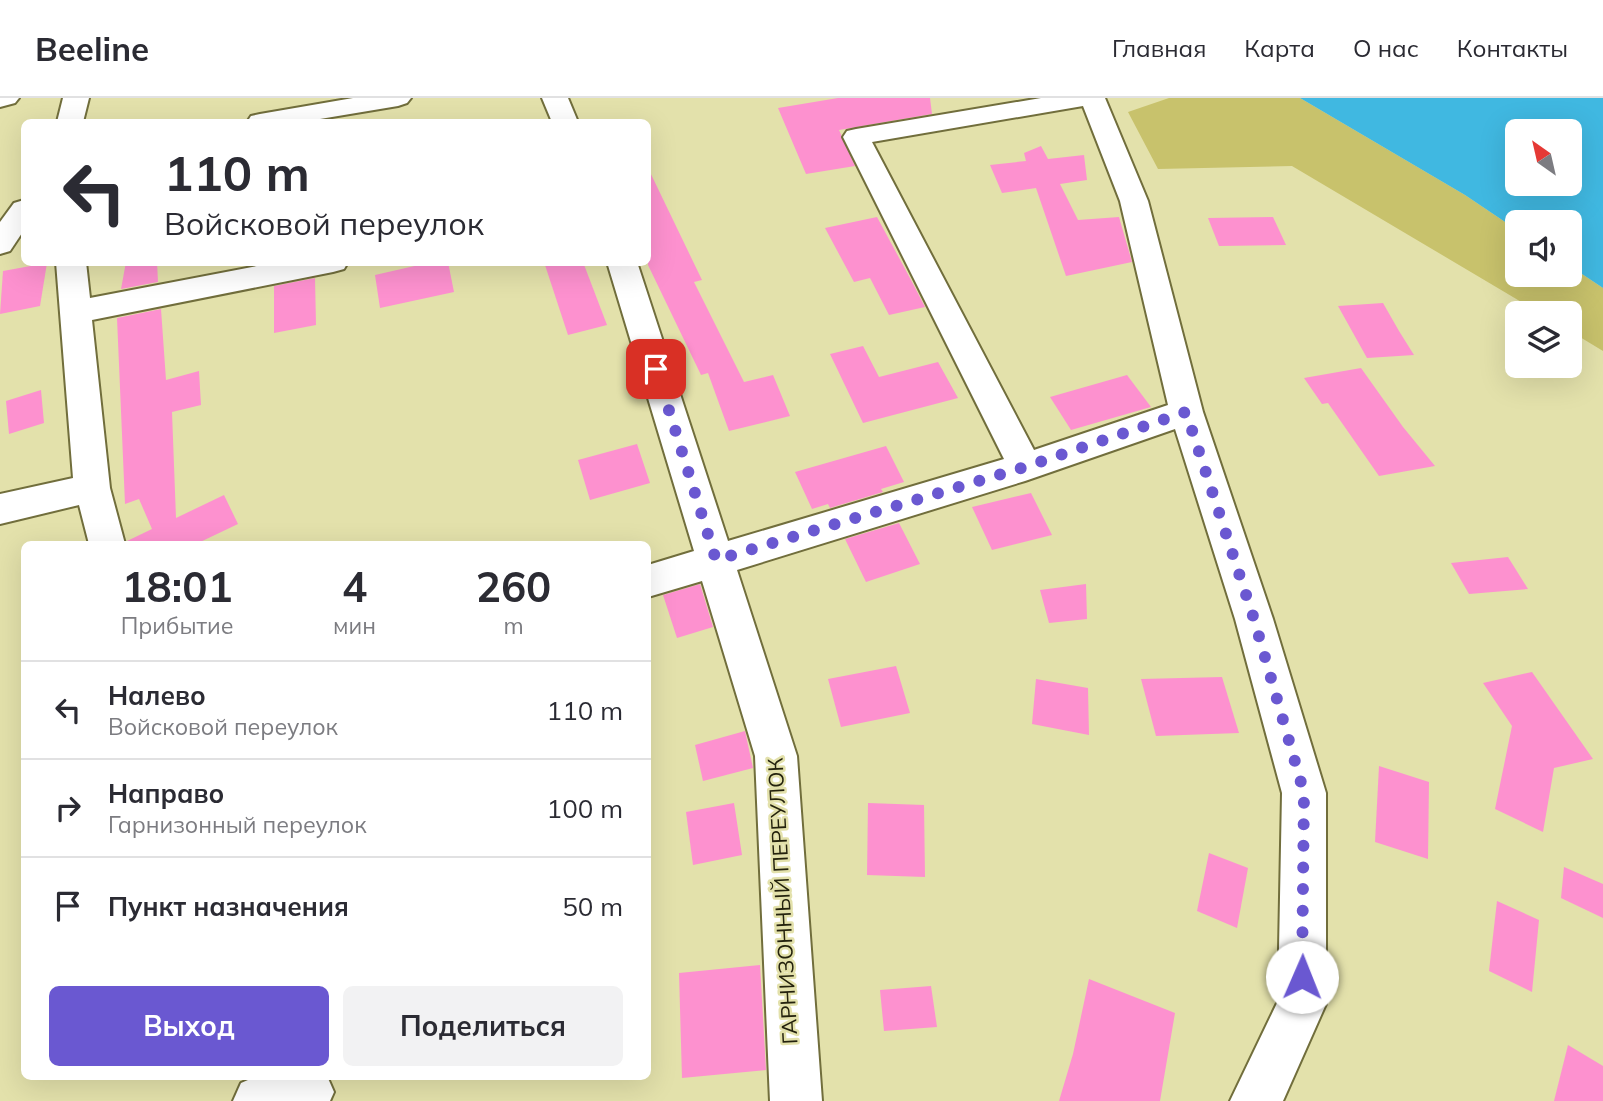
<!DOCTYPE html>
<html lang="ru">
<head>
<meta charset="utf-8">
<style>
	body { margin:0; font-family:Mulish,sans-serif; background:#f2f2f3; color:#2b2b33; height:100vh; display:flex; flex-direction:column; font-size:26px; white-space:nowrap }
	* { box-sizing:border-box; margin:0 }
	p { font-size:23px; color:#7c7c81 }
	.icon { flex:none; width:38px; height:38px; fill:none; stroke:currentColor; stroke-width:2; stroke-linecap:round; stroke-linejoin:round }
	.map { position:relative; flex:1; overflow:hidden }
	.panel { position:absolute; left:21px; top:443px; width:630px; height:539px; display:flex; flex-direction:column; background:#fff; border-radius:10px; box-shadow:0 7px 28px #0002 }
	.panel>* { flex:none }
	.top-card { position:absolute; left:21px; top:21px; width:630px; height:147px; border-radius:10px; box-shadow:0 7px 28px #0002; background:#fff; color:#2b2b33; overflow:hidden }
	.needle { width:46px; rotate:326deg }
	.buttons { position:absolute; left:1505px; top:21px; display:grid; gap:14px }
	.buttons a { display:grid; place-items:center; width:77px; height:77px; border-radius:10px; background:#fff; box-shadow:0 7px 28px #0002; font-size:35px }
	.pin { position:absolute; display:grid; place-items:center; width:60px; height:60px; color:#fff; margin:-30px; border-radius:14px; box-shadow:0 4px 10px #0006 }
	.me { position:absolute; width:77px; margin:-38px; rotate:1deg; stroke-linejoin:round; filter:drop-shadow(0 0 5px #0008) }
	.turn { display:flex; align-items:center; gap:24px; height:147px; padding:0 28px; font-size:32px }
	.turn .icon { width:91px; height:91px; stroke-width:2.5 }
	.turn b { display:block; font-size:49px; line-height:60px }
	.eta { display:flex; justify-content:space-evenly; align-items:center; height:119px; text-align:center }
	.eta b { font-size:42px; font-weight:700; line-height:49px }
	.primary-button { display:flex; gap:14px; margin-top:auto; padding:14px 28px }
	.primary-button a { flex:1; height:80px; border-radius:10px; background:#6a58d1; color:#fff; font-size:28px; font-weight:700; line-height:80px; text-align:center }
	.primary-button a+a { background:#f2f2f3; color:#2b2b33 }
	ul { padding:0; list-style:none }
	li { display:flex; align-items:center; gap:21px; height:98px; padding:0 28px; border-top:2px solid #e1e1e2 }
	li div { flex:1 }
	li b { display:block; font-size:26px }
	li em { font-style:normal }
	header { display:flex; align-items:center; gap:42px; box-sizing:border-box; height:98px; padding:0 35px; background:#fff; border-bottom:2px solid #e1e1e2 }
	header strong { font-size:33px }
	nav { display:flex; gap:38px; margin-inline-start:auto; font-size:24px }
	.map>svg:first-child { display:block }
</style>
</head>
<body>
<header>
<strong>Beeline</strong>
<nav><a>Главная</a><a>Карта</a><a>О нас</a><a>Контакты</a></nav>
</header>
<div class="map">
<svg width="1603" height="1003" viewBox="0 0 1603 1003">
	<rect width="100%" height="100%" fill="#e3e1ab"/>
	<polygon fill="#c8c26c" points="1169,0 1300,0 1465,97 1517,132 1517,177 1570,177 1570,168 1603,190 1603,253 1570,233 1570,215 1540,215 1292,68 1158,71 1128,14"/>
	<path fill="#40b8e1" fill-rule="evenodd" d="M 1300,0 L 1603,0 L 1603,190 L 1570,168 L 1570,124 L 1517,124 L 1517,132 L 1465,97 ZM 1517,33 L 1570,33 L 1570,86 L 1517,86 Z"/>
	<g fill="#fd91cf">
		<polygon points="838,0 930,0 932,16 839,32 855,68 806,76 778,10"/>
		<polygon points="1041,48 1048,61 1084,57 1087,82 1060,86 1078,122 1119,119 1132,164 1066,178 1036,90 1002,95 990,67 1026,63 1024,55"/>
		<polygon points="648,70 702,182 694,184 744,284 773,277 790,318 729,333 708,275 701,277 648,167"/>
		<polygon points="877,119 911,182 925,209 889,217 870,180 854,184 825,130"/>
		<polygon points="1273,119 1286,147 1219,148 1208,120"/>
		<polygon points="126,164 157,164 158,184 121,191"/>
		<polygon points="432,164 448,164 454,194 380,210 375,177"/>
		<polygon points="544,164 583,164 607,227 568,237"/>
		<polygon points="47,165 40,208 0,216 3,173"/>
		<polygon points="315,180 316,227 274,235 274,188"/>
		<polygon points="1383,205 1399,233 1414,257 1367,260 1338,208"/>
		<polygon points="161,211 166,282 199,273 201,307 172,314 176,420 224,397 238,426 196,446 127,446 127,443 152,431 139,401 125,406 117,220"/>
		<polygon points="863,248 879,279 938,264 958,300 863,325 830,256"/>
		<polygon points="1361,270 1403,329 1435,368 1379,378 1328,305 1322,306 1304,280"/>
		<polygon points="1127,277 1151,309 1071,332 1050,299"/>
		<polygon points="41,292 44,325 9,336 6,303"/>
		<polygon points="637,346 650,385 590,402 578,362"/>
		<polygon points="886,348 904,384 881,391 883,394 830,410 828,406 812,411 795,374"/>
		<polygon points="1031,395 1052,437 992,452 972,409"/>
		<polygon points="899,425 920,466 866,484 845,441"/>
		<polygon points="1508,459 1528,491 1469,496 1451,465"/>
		<polygon points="700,486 713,529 677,540 663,497"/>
		<polygon points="1086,486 1087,521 1049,525 1040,492"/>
		<polygon points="896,568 910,615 841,629 828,581"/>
		<polygon points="1532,574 1593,661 1554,670 1543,734 1495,711 1512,628 1483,585"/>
		<polygon points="1222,579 1239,635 1156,638 1141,581"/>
		<polygon points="1036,581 1088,590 1089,637 1032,626"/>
		<polygon points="745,633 753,670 703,683 695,647"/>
		<polygon points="1379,668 1429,684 1428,761 1375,744"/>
		<polygon points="734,705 742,757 693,767 686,714"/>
		<polygon points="868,705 924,707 925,779 867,777"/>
		<polygon points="1209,755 1248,770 1237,830 1197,813"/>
		<polygon points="1564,769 1603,786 1603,820 1561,800"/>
		<polygon points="1497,803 1539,822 1532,894 1489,873"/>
		<polygon points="760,867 766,972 682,980 679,875"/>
		<polygon points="1089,881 1175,915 1160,1003 1059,1003 1073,956"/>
		<polygon points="931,888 937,929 884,933 880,892"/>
		<polygon points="1568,947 1603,968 1603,1003 1554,1003"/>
	</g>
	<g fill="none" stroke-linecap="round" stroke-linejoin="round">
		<g stroke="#716e3c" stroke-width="4">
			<g id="minor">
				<polygon points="0,0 19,0 15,5 0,9"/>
				<polygon points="63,0 89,0 83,24 57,24"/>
				<polygon points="353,0 411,0 407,5 398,8 302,24 247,24 251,18 260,16"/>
				<polygon points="542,0 568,0 578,24 552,24"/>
				<path d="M 1041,0 L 1105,0 L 1148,103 L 1203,314 L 1273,521 L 1326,695 L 1326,906 L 1283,1003 L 1230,1003 L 1278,903 L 1282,695 L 1235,521 L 1175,331 L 1025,383 L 737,472 L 797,658 L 822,1003 L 770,1003 L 755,658 L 702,483 L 648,499 L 648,467 L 694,453 L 607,164 L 637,164 L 728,443 L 1004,361 L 843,39 L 847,33 L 856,31 ZM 1083,8 L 1120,103 L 1168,307 L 1034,352 L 872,44 Z"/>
				<polygon points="24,102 24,132 10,153 0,156 0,124 14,105"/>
				<polygon points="56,164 86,164 90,200 278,164 348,164 344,171 333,174 92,222 110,390 125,446 89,446 79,407 0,426 0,396 73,380"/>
				<polygon points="257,978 327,978 334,994 330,1003 233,1003 241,985"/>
			</g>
		</g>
		<use href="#minor" fill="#fff" fill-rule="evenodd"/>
	</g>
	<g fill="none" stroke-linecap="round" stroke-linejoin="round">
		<polyline stroke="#6a58d1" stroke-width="12" stroke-dasharray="0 21.6" points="656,271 716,462 1025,369 1186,314 1254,521 1304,695 1302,879"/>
	</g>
	<g text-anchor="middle" stroke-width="5" stroke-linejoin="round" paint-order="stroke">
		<g font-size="21" fill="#24220d" stroke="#e3e1ab">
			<text transform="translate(783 803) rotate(-93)" y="7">ГАРНИЗОННЫЙ ПЕРЕУЛОК</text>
		</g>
	</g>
</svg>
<div class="buttons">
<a><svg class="needle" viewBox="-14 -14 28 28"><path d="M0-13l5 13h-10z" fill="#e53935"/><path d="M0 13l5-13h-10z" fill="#7c7c81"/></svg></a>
<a><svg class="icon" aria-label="sound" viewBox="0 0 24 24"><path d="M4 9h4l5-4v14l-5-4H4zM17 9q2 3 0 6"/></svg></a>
<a><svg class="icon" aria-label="layers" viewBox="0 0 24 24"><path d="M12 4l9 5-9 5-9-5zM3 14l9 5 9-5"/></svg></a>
</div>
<div class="pin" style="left:656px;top:271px;background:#d93025"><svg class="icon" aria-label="arrive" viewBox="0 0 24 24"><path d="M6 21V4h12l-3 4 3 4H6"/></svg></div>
<svg class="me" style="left:1302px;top:879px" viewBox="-20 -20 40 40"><circle r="19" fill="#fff"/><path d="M0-13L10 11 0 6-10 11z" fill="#6a58d1"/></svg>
<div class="top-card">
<div class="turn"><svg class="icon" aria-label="left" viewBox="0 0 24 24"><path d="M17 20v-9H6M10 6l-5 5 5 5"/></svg><div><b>110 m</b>Войсковой переулок</div></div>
</div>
<section class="panel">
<div class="eta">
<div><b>18:01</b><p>Прибытие</p></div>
<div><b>4</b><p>мин</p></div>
<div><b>260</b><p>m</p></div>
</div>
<ul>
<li><svg class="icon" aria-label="left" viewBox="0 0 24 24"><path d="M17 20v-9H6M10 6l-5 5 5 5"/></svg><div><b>Налево</b><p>Войсковой переулок</p></div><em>110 m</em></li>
<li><svg class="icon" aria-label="right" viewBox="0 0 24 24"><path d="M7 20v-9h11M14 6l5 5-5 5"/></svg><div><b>Направо</b><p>Гарнизонный переулок</p></div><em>100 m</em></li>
<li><svg class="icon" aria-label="arrive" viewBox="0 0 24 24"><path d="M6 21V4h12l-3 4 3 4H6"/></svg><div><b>Пункт назначения</b></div><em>50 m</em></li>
</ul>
<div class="primary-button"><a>Выход</a><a>Поделиться</a></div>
</section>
</div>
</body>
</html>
